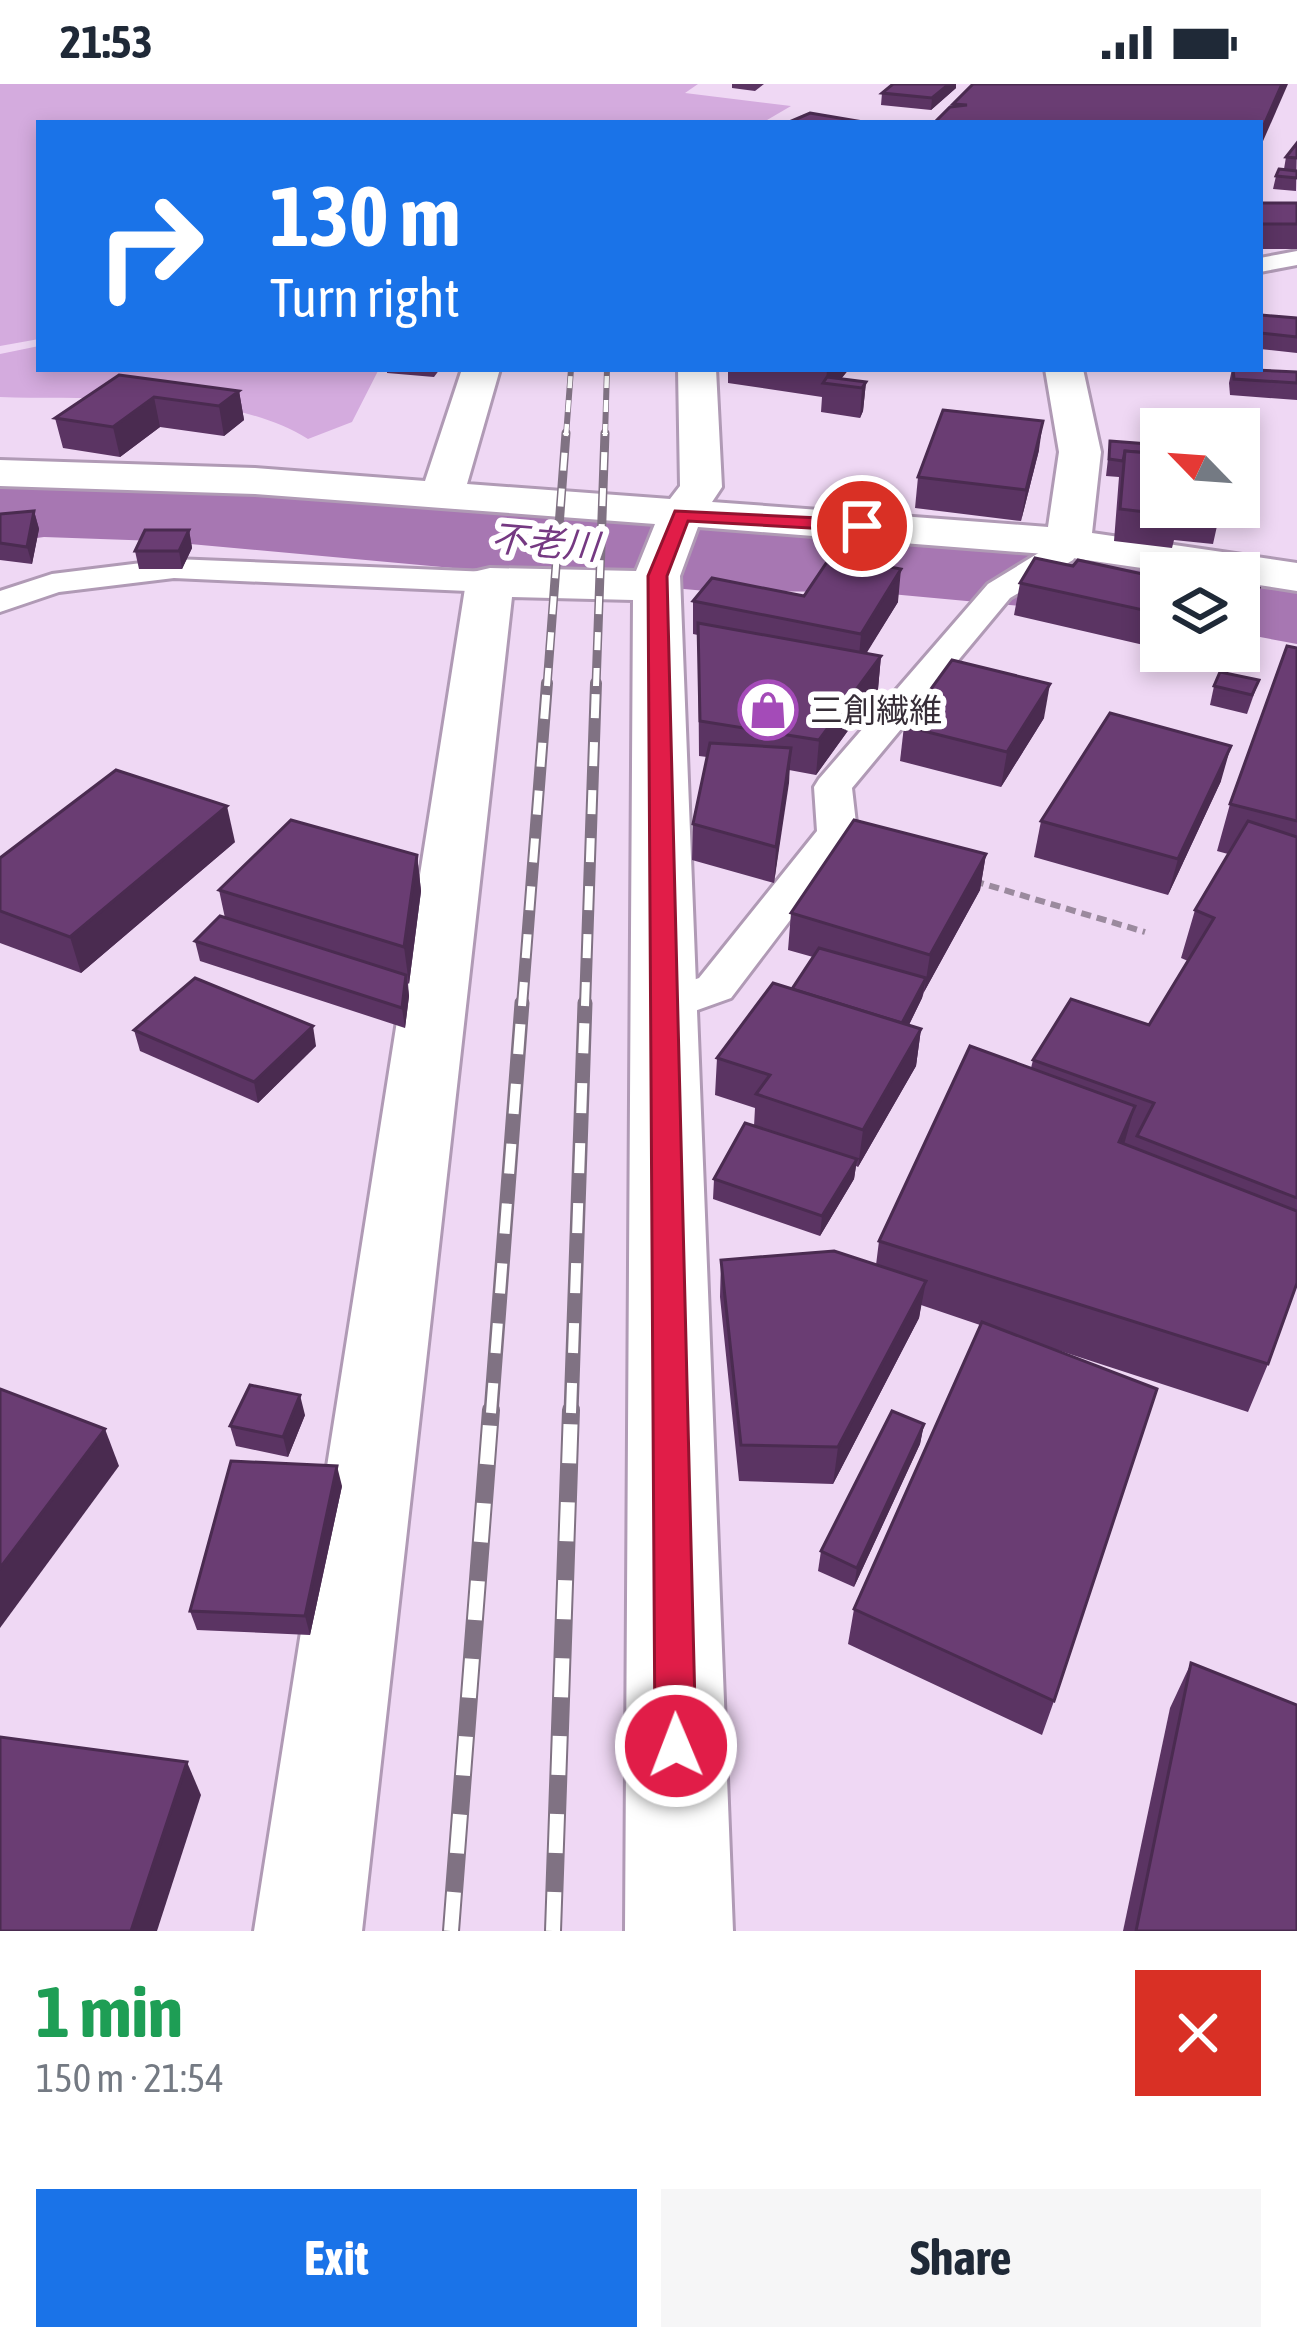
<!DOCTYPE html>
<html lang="en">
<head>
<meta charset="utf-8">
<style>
	body { margin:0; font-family:"Asap Condensed","Noto Sans JP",sans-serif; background:#f6f6f7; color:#1f2937; height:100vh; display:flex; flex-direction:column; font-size:45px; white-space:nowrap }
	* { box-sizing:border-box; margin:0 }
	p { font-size:39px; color:#747a83 }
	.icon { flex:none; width:66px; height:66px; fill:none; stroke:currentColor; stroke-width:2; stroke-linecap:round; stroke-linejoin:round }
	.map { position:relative; height:1847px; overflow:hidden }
	.details { display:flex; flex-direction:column; background:#fff; flex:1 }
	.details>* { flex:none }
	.guide { position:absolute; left:36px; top:36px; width:1227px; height:252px; border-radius:0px; box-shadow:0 6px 18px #0003; background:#1a73e8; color:#fff; overflow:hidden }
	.needle { width:78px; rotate:295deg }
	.tools { position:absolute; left:1140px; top:324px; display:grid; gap:24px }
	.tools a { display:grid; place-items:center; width:120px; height:120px; border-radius:0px; background:#fff; box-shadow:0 6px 18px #0003; font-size:60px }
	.pin { position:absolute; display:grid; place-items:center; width:102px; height:102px; color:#fff; margin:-51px; border:6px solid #fff; border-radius:50%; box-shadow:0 3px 12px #0007 }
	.me { position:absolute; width:132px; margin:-66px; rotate:359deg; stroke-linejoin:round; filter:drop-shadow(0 0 9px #0008) }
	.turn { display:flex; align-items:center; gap:42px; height:252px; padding:0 36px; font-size:54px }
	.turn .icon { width:156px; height:156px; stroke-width:2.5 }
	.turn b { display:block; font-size:84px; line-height:102px }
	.round { display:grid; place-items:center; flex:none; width:126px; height:126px; border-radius:0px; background:#f6f6f7 }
	.head { display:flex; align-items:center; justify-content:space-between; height:204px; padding:0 36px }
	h1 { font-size:72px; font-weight:700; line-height:90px; color:#1e9e55 }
	.action { display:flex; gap:24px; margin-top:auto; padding:24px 36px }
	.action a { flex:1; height:138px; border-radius:0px; background:#1a73e8; color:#fff; font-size:48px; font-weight:700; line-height:138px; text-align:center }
	.action a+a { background:#f6f6f7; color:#1f2937 }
	.status { display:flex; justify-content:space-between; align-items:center; height:84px; padding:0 60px; background:#fff; direction:ltr }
	.status svg { height:33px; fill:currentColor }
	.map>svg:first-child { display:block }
</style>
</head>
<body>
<div class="status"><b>21:53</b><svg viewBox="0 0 49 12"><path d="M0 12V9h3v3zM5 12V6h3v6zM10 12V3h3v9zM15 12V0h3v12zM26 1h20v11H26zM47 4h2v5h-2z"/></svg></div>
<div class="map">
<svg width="1297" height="1847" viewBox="0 0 1297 1847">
	<rect width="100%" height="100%" fill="#efd8f4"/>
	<g fill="#d4abde">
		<polygon points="0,0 698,0 685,9 791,22 762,39 39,39 39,255 0,262"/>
		<path d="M 39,262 L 39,285 L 379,285 L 352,338 L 308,355 C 226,304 95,317 0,313 L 0,270 Z"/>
	</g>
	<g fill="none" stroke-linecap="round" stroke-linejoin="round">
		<polygon fill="#a777b2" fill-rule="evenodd" points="44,387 157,391 706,437 869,438 1161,463 1203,474 1210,484 1239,477 1297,486 1297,560 1239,549 1239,489 1161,489 1161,535 869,508 706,507 157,457 44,453 0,459 0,393"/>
		<g stroke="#b09ab5" stroke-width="6">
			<g id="service">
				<polygon points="1297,167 1297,181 1260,188 1260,174"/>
				<polygon points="1068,451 1083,460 1073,476 1010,514 852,704 857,748 731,914 661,939 645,935 638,924 645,913 699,894 817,747 814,703 819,695 988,500"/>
				<polygon points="174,475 490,488 506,498 490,508 174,494 59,508 0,528 0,507 52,490"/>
			</g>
		</g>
		<g stroke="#b09ab5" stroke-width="6">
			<polygon id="minor" points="462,285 500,285 467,400 670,415 680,402 678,285 716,285 722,403 712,418 1048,443 1059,368 1045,285 1083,285 1101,368 1092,449 1297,479 1297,507 1239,498 1239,489 1176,489 1045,470 698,443 680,492 733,1847 625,1847 633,516 512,513 362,1847 254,1847 466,498 473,488 490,484 636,487 655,440 255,410 0,402 0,376 255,384 425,397"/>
		</g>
		<polyline stroke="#9b8a9e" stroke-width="6" stroke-dasharray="10 6" stroke-linecap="butt" points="974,797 1145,848"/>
		<use href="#service" fill="#fff" fill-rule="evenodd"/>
		<use href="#minor" fill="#fff" fill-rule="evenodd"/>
		<g stroke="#807283" stroke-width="6">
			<g id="rail-far4">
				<polyline points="566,352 571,285"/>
				<polyline points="605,352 607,285"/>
			</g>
		</g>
		<g stroke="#807283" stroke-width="9">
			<g id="rail-far3">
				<polyline points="547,602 566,349"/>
				<polyline points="596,602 605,349"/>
			</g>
		</g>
		<g stroke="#807283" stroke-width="12">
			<g id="rail-far2">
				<polyline points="522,922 547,599"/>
				<polyline points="585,922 596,599"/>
			</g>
		</g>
		<g stroke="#807283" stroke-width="15">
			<g id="rail-far1">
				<polyline points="491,1329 522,919"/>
				<polyline points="571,1329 585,919"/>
			</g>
		</g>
		<g stroke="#807283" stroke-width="18">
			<g id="rail">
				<polyline points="451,1847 491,1326"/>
				<polyline points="553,1847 571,1326"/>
			</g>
		</g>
		<use href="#rail-far4" stroke="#fff" stroke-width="4.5" stroke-dasharray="12" stroke-linecap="butt"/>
		<use href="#rail-far3" stroke="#fff" stroke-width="6" stroke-dasharray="18" stroke-linecap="butt"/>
		<use href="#rail-far2" stroke="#fff" stroke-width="8" stroke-dasharray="24" stroke-linecap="butt"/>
		<use href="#rail-far1" stroke="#fff" stroke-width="10" stroke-dasharray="30" stroke-linecap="butt"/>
		<use href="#rail" stroke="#fff" stroke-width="14" stroke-dasharray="39" stroke-linecap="butt"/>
	</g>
	<g fill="#5b3463">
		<polygon points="732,0 764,0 755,7 732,4"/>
		<polygon points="893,0 967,0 956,0 956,4 931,26 881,21 882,9"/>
		<polygon points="1297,59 1296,107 1273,105 1276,92 1284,85 1286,73"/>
		<rect x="1260" y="119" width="37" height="46"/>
		<polygon points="1297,234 1297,269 1260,265 1260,237"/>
		<polygon points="387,285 440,285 434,293 387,289"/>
		<polygon points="728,285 849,285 841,295 866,298 863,327 860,334 821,328 822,313 728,299"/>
		<polygon points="1232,285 1297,288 1297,316 1230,311 1229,299"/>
		<polygon points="119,291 239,307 244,336 224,352 160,343 120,373 63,364 55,334"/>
		<polygon points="1110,357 1161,423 1237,423 1237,426 1221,424 1213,460 1174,456 1172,464 1114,457 1119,393 1106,392"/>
		<polygon points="1039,366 1021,437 915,424 918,393"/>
		<polygon points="1239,378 1244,395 1239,417"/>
		<polygon points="34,427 39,445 32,480 0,476 0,430"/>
		<polygon points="189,446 192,464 182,485 139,485 135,467"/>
		<polygon points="1073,482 1161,494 1161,565 1014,531 1020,499"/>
		<polygon points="1239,500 1259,504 1250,537 1240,557"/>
		<polygon points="804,512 898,518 866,569 881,572 878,605 816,691 789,686 774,799 692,776 693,740 707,673 699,672 698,551 693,550 693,517"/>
		<polygon points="1297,564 1297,1199 1268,1280 1248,1328 1042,1261 1054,1617 1042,1651 848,1560 854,1525 980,1241 921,1221 919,1234 833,1400 739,1397 720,1213 721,1176 876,1181 879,1157 1031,984 1033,976 1149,941 1188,877 1181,874 1195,826 1228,770 1217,767 1230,720"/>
		<polygon points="1170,567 1210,567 1206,575"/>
		<polygon points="1259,596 1247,630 1210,621 1214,602"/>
		<polygon points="1044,634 1001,703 900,677 904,642"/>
		<polygon points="1221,697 1168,811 1034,773 1041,737"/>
		<polygon points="235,758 81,889 0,859 0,774"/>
		<polygon points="986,770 980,806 924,908 922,914 909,941 921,945 916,982 858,1083 856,1082 854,1095 820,1152 713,1115 714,1095 754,1042 755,1024 715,1011 717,974 792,905 813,873 788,866 791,829"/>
		<polygon points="417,771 421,807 409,900 408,899 409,912 405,944 200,877 195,857 225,834 219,806"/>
		<polygon points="134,946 316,962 258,1019 140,967"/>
		<polygon points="305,1331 288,1373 236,1362 230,1342"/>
		<polygon points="924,1340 920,1360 854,1503 818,1487 821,1467"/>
		<polygon points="342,1402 310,1551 197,1546 190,1527"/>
		<polygon points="1191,1579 1297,1847 1123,1847 1170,1624"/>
	</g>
	<g fill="#4a2b50">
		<polygon points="949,0 956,0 956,4 931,26 932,14"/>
		<polygon points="1282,0 1288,0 1260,64 1260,50"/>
		<polygon points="827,285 849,285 836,301 826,300"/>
		<polygon points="866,298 863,327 860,334 862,304"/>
		<polygon points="239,307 244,336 224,352 219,322"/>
		<polygon points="154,313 160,343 120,373 113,343"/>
		<polygon points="1043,337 1039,366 1021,437 1026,406"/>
		<polygon points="34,427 39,445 32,480 27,463"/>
		<polygon points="189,446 192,464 182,485 179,467"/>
		<polygon points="901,485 898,518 858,583 861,550"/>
		<polygon points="1259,504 1250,537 1240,557 1249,524"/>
		<polygon points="881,572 878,605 816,691 819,656"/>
		<polygon points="1050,600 1044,634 1001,703 1007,668"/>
		<polygon points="1231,662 1221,697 1168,811 1178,775"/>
		<polygon points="791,664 789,699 774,799 776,763"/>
		<polygon points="227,722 235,758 81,889 70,853"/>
		<polygon points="986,770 980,806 924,908 930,871"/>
		<polygon points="417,771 421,807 409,900 404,863"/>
		<polygon points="406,891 409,912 405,944 402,924"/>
		<polygon points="926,894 922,914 898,963 900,942"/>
		<polygon points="313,942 316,962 258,1019 254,998"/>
		<polygon points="921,945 916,982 858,1083 863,1046"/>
		<polygon points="1135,1022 1121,1071 1119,1058"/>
		<polygon points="857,1075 854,1095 820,1152 822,1132"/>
		<polygon points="926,1197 919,1234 833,1400 838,1363"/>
		<polygon points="300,1311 305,1331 288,1373 283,1353"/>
		<polygon points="924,1340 920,1360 854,1503 857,1484"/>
		<polygon points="105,1345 119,1382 0,1544 0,1484"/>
		<polygon points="337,1382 342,1402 310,1551 305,1532"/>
		<polygon points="187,1678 201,1711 157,1847 131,1847"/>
	</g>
	<g fill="#6a3d73" stroke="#4a2b50" stroke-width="3">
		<polygon points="893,0 949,0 932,14 882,9"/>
		<polygon points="973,0 1282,0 1260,50 1260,39 934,39 950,23 967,21 953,20"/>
		<polygon points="810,29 869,39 787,39"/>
		<polygon points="1297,59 1297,74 1286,73"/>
		<polygon points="1279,85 1297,87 1297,94 1276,92"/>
		<rect x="1260" y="119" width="37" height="21"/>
		<polygon points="1261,231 1297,234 1297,253 1260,249"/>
		<polygon points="1233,285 1297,288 1297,299 1234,295"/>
		<polygon points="119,291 239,307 219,322 154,313 113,343 55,334"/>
		<polygon points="827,293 866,298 862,304 823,299"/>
		<polygon points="943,326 1043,337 1026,406 918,393"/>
		<polygon points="1110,357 1161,361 1161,370 1125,367 1123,377 1109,375"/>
		<polygon points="1125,367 1161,370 1161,423 1221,423 1221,428 1180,424 1179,432 1120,425"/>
		<polygon points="1239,378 1244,379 1244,395 1239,394"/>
		<polygon points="34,427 27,463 0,459 0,430"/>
		<polygon points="145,446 189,446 179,467 135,467"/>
		<polygon points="831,472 901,485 861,550 693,517 712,494 804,512"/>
		<polygon points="1035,474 1073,482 1078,476 1161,494 1161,530 1020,499"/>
		<polygon points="1239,500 1259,504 1249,524 1239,522"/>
		<polygon points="698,539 881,572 819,656 700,637"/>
		<polygon points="1287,562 1297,564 1297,737 1230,720"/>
		<polygon points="952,576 1050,600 1007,668 904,642"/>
		<polygon points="1220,588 1259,596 1252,611 1214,602"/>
		<polygon points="1110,629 1231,662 1178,775 1041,737"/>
		<polygon points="710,659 791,664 776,763 693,740"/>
		<polygon points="116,686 227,722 70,853 0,827 0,774"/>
		<polygon points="291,736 417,771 404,863 219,806"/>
		<polygon points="854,736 986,770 930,871 791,829"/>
		<polygon points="1248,737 1297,753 1297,1114 1137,1052 1154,1019 1033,976 1071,915 1149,941 1214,834 1195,826"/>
		<polygon points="220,832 406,891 402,924 195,857"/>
		<polygon points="819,864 926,894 902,939 792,905"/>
		<polygon points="195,894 313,942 254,998 134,946"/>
		<polygon points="773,899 921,945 863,1046 756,1010 770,991 717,974"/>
		<polygon points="970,962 1135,1022 1119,1058 1297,1127 1297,1199 1268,1280 879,1157"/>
		<polygon points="745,1039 857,1075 822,1132 714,1095"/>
		<polygon points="834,1167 926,1197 838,1363 741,1361 721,1176"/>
		<polygon points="982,1238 1157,1305 1054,1617 854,1525"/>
		<polygon points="250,1301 300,1311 283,1353 230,1342"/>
		<polygon points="0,1305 105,1345 0,1484"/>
		<polygon points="892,1327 924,1340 857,1484 821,1467"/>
		<polygon points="231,1377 337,1382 305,1532 190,1527"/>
		<polygon points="1191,1579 1297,1621 1297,1847 1136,1847"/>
		<polygon points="0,1653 187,1678 131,1847 0,1847"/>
	</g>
	<polygon fill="#e11d48" stroke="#92132f" stroke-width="3" points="675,427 862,436 871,442 862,447 688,437 667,492 696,1662 690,1677 676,1683 661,1677 655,1662 648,492"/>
	<defs>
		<g id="shop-ring" transform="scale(3)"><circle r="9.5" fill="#fff" stroke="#a44bb8" stroke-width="1.5"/><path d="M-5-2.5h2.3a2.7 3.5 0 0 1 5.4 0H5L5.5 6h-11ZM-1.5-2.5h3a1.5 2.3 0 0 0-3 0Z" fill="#a44bb8"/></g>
	</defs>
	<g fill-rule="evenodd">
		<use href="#shop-ring" x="768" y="626"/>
	</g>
	<g text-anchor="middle" stroke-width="12" stroke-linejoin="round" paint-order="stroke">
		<g font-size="33" fill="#362d37" stroke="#fff" text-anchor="start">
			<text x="810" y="638">三創繊維</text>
		</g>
		<g font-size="36" font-style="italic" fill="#753982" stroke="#fff">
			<text transform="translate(545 458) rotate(5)" y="13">不老川</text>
		</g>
	</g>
</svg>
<div class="tools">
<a><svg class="needle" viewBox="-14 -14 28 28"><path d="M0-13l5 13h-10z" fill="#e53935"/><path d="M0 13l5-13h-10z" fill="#747a83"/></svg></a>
<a><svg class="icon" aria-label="layers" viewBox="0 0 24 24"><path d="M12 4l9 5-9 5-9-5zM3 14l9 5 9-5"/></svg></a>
</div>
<div class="pin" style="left:862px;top:442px;background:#d93025"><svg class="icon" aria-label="arrive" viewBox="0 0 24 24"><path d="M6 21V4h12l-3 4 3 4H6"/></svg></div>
<svg class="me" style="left:676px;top:1662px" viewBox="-20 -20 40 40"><circle r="17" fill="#e11d48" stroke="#fff" stroke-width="3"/><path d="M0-11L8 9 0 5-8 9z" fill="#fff"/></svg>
<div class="guide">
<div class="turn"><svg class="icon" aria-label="right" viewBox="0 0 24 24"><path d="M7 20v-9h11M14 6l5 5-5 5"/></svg><div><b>130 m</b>Turn right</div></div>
</div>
</div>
<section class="details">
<div class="head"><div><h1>1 min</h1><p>150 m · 21:54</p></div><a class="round" style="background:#d93025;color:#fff"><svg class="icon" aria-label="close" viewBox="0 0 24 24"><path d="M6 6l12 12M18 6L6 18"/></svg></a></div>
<div class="action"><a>Exit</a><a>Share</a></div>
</section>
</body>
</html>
